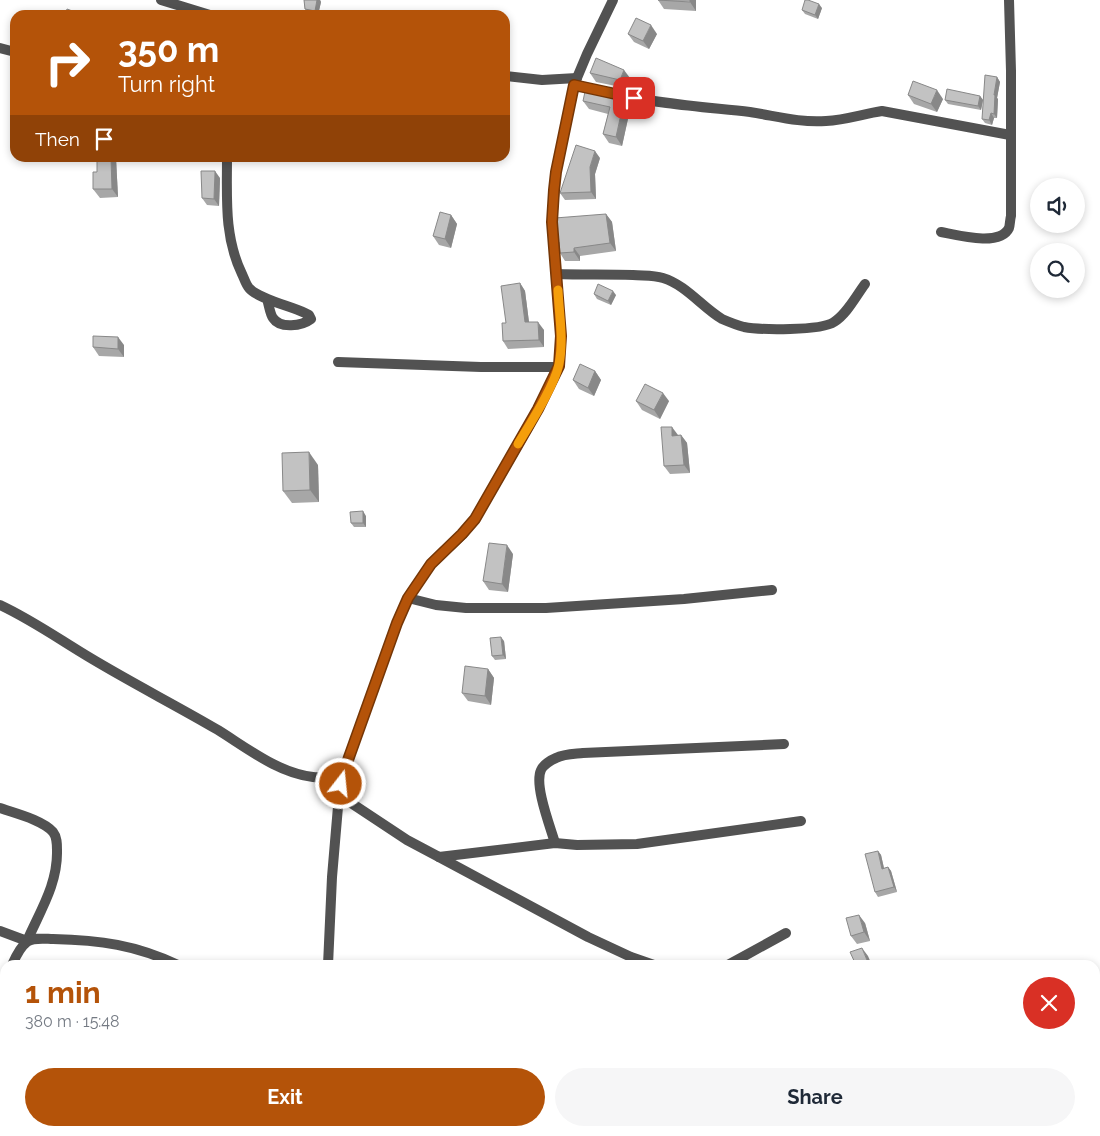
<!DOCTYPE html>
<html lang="en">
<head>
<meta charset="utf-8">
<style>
	body { margin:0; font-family:Raleway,sans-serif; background:#f6f6f7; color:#1f2937; height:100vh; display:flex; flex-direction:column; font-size:19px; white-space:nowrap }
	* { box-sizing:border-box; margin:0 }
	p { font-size:16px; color:#747a83 }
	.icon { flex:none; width:28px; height:28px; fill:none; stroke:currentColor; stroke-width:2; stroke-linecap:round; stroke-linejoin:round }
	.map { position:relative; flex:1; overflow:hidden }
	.side { position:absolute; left:0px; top:960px; width:1100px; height:176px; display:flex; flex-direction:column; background:#fff; border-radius:15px 15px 0 0; box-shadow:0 2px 8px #0003 }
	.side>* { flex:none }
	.hud { position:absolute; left:10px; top:10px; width:500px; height:152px; border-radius:15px; box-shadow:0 2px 8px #0003; background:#b45309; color:#fff; overflow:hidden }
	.fabs { position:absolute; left:1030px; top:178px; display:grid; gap:10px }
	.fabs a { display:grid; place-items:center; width:55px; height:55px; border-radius:50%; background:#fff; box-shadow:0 2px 8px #0003; font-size:25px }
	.pin { position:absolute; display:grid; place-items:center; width:42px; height:42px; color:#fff; margin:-21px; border-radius:10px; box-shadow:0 2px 8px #0006 }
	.me { position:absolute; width:55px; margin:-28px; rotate:16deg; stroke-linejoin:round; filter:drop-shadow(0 0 4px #0008) }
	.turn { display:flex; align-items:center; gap:18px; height:105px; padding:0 25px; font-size:22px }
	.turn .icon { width:65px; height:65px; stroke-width:2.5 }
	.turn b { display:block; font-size:35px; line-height:42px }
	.then { display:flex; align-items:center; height:48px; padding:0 25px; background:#0003; gap:10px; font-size:19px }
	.round { display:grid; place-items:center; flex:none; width:52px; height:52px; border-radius:26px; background:#f6f6f7 }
	.summary { display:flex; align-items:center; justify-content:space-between; height:85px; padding:0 25px }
	h1 { font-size:30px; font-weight:700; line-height:38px; color:#b45309 }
	.primary-button { display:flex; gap:10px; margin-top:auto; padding:10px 25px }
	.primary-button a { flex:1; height:58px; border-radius:30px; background:#b45309; color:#fff; font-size:20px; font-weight:700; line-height:58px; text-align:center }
	.primary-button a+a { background:#f6f6f7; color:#1f2937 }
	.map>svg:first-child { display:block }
</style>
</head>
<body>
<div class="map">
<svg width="1100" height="1136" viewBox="0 0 1100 1136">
	<rect width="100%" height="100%" fill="#fff"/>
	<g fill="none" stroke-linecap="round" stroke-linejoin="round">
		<g stroke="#525252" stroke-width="10">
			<polyline points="161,0 210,15"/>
			<polyline points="0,48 15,52"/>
			<polyline points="505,76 542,80 577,78"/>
			<path d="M 614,94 C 659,104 705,107 750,112 C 776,116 800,123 826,121 C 845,120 863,114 882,111 L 1010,135"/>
			<path d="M 227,158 C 227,198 224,237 242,274 C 244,278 246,285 249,288 C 258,299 291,306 305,313 L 309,315 L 311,319 C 302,326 280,329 273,318 C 270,314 269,305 267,299"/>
			<path d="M 941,232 C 957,235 1000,247 1009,228 C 1010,225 1010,219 1011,216 L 1011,71 L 1009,0"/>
			<path d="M 557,274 C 582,275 607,274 633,275 C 643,276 653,275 663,278 C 686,285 702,307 722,319 C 729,322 736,325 744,327 C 760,330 821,331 834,322 C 847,314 856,296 865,284"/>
			<polyline points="338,362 481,367 559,367"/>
			<polyline points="408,598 436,605 466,608 546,608 684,599 772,590"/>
			<path d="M 0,605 C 28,618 53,635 79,651 C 124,679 172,703 218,730 C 247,748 278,773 313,777 C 323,778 333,776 343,774"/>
			<polyline points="339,795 407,840 439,857 555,843 577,845 637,844 801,821"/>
			<path d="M 0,808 C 14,813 43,820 53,832 C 57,837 57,844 57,850 C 58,884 40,911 27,941 L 0,931"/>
			<path d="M 555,843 C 550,826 534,785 541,770 C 543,765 551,760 556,758 C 564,754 575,754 583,753 L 784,744"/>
			<polyline points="439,857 588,937 631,957 654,965"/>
			<path d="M 12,965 C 15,958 20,947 27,942 C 33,937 46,939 53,939 C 100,940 136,945 178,965"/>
			<polyline points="328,965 332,877 339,795 343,774 397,623 408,598 431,564 463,534 475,519 529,426 559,367 561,336 552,223 556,172 574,85 587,54 613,0"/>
			<polyline points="728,965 786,933"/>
			<polyline points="0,994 5,982"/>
			<polyline points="304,1136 304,1131"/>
			<polyline points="402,1136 427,1131"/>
		</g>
	</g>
	<g fill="#a7a7a7">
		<polygon points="304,0 320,0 321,2 318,15 308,13 305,9"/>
		<polygon points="658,0 696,0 696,11 664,9"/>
		<polygon points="822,8 818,19 805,14 802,10"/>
		<polygon points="628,34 657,34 649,49 634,42"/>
		<polygon points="590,73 630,78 626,88 596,82"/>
		<polygon points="997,77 1000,82 997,98 998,99 997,118 994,118 992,125 985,123 982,119"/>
		<polygon points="908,95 943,99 937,112 914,104"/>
		<polygon points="625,96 631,105 622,146 609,143 603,134 608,114 589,109 583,101"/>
		<polygon points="980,96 983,100 981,110 948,104 945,100"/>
		<polygon points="97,158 116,158 118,197 100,198 93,189 97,172"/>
		<polygon points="600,158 595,174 596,199 565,200 560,193"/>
		<polygon points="220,178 219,206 207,205 202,198"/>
		<polygon points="606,214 612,222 616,251 580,256 580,261 565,261 560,253 559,246 557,242"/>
		<polygon points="451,215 457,224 451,248 439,245 433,236"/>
		<polygon points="520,283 525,291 529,322 544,330 544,347 508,349 503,341 506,323"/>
		<polygon points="594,294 616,295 611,305 597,299"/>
		<polygon points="124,345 124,357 99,356 93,347"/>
		<polygon points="595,371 601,380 594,396 579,389 573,380"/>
		<polygon points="636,401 669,401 660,419 642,410"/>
		<polygon points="678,435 681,435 687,443 690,473 670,474 664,466"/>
		<polygon points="318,465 319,502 292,503 283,491"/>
		<polygon points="366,516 366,527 354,527 351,523"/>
		<polygon points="513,554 508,592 489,590 483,581"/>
		<polygon points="504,641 506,659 495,660 492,656"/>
		<polygon points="488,669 494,678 491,705 468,701 462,693"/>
		<polygon points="878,851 881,855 884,868 888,867 891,871 897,892 878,897 875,892"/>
		<polygon points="865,923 870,941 857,944 851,936"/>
	</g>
	<g fill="#888">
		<polygon points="317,0 320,0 321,2 318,15 315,11"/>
		<polygon points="690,0 696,0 696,11 690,2"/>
		<polygon points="819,4 822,8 818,19 815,15"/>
		<polygon points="651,25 657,34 649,49 643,41"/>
		<polygon points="624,70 630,78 626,88 620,80"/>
		<polygon points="997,77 1000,82 997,98 998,99 997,118 994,114 994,95"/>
		<polygon points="937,90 943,99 937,112 931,104"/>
		<polygon points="625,96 631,105 622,146 616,137"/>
		<polygon points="980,96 983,100 981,110 978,106"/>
		<polygon points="991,113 994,118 992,125 989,120"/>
		<polygon points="595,151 600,158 595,174 596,199 591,192 590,167"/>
		<polygon points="111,158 116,158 118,197 112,189"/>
		<polygon points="215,171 220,178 219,206 214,199"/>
		<polygon points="606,214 612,222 616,251 610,243"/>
		<polygon points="451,215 457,224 451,248 445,239"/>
		<polygon points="574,248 580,256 580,261 574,252"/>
		<polygon points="520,283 525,291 530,330 525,322"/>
		<polygon points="613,291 616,295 611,305 608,301"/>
		<polygon points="538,322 544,330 544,347 539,340"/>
		<polygon points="118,337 124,345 124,357 118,349"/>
		<polygon points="595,371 601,380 594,396 588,388"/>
		<polygon points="663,393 669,401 660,419 654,410"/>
		<polygon points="672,427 678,435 678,444 672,436"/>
		<polygon points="681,435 687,443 690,473 684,465"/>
		<polygon points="309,452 318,465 319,502 310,490"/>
		<polygon points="363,511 366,516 366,527 363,523"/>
		<polygon points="507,545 513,554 508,592 502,584"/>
		<polygon points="501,637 504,641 506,659 503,655"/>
		<polygon points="488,669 494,678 491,705 485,696"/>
		<polygon points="878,851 881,855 885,873 882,869"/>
		<polygon points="888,867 891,871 897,892 894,887"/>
		<polygon points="859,915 865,923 870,941 864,932"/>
		<polygon points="862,948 868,956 872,965 869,965"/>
	</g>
	<g fill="#c2c2c2" stroke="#888">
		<polygon points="304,0 317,0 315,11 305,9"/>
		<polygon points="658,0 690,0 690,2"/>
		<polygon points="805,0 808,0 819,4 815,15 802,10"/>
		<polygon points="67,9 83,15 65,15"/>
		<polygon points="636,18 651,25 643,41 628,34"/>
		<polygon points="596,58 624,70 620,80 590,73"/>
		<polygon points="985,75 997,77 994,95 995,95 994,114 991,113 989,120 982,119"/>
		<polygon points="913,81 937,90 931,104 908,95"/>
		<polygon points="586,87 625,96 616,137 603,134 610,107 583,101"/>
		<polygon points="947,89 980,96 978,106 945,100"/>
		<polygon points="576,145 595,151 590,167 591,192 560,193"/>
		<polygon points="97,158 111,158 112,189 93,189 93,172 97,172"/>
		<polygon points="201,171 215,171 214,199 202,198"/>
		<polygon points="440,212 451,215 445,239 433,236"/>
		<polygon points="606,214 610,243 574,248 574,252 560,253 559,242 557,242 555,218"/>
		<polygon points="520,283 525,322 538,322 539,340 503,341 502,323 506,323 501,286"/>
		<polygon points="598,284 613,291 608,301 594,294"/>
		<polygon points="93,336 118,337 118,349 93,347"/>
		<polygon points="580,364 595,371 588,388 573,380"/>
		<polygon points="645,384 663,393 654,410 636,401"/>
		<polygon points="661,427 672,427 672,436 681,435 684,465 664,466"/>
		<polygon points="309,452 310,490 283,491 282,453"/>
		<polygon points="363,511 363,523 351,523 350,512"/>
		<polygon points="489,543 507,545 502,584 483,581"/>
		<polygon points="501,637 503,655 492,656 490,638"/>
		<polygon points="465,666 488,669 485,696 462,693"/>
		<polygon points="878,851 882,869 888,867 894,887 875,892 865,854"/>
		<polygon points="859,915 864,932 851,936 846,918"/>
		<polygon points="862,948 869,965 856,965 850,952"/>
		<polygon points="359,962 359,965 335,965 335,963"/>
	</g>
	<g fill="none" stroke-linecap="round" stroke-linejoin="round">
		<g stroke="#753606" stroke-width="12">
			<polyline id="route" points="341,784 343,774 397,623 408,598 431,564 462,534 475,519 538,409 559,366 561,336 552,222 554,190 556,172 574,85 634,98"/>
		</g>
		<use href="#route" stroke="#b45309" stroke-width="9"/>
		<path stroke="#f59e0b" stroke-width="9" d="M 518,444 C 530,424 555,385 559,364 C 564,340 559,314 558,290"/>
	</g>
</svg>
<div class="fabs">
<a><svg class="icon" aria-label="sound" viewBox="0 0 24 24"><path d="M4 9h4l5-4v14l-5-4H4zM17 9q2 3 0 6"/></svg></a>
<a><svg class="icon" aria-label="search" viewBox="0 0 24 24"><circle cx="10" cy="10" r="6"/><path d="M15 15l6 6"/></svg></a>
</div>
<div class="pin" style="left:634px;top:98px;background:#d93025"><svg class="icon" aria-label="arrive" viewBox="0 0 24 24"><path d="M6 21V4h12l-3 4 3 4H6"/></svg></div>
<svg class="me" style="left:341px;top:784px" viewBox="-20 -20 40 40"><circle r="17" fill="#b45309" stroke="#fff" stroke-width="3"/><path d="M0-11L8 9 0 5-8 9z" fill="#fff"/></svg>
<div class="hud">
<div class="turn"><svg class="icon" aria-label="right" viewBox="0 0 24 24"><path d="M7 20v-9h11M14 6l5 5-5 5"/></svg><div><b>350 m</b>Turn right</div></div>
<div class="then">Then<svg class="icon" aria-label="arrive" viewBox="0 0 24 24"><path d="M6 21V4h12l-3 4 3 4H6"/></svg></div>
</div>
<section class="side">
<div class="summary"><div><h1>1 min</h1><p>380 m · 15:48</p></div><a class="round" style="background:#d93025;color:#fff"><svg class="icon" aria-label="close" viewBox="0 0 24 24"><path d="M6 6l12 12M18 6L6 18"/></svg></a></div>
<div class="primary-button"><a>Exit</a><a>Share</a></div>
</section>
</div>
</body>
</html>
